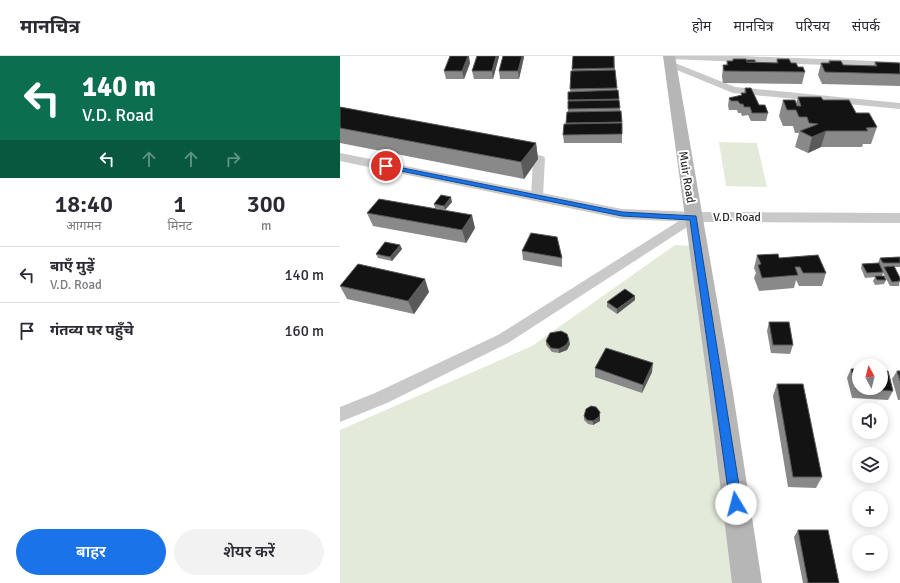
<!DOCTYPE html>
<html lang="hi">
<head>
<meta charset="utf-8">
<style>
	body { margin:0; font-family:Signika,"Noto Sans Devanagari",sans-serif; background:#f2f2f3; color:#2b2b33; height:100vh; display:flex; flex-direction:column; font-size:15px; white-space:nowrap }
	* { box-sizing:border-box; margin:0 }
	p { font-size:13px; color:#7c7c81 }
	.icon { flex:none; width:22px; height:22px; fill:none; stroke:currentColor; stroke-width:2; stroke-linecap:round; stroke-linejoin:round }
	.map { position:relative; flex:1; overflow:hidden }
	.panel { display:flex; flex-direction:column; background:#fff; width:340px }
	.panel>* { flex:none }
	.top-card { background:#0b6e4f; color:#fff; overflow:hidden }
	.needle { width:26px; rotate:353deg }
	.fabs { position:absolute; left:512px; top:303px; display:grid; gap:8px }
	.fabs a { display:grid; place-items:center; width:36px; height:36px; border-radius:50%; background:#fff; box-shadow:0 2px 10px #0003; font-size:20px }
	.pin { position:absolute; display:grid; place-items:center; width:34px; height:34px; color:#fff; margin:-17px; border:2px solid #fff; border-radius:50%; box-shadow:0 1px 4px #0007 }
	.me { position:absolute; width:44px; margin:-22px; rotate:352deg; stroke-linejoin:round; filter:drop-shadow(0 0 3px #0008) }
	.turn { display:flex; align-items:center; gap:14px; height:84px; padding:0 16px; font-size:18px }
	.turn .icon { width:52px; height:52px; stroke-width:2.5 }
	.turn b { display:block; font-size:28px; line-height:34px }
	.lanes { display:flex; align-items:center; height:38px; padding:0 16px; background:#0003; justify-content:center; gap:20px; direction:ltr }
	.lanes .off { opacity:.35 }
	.eta { display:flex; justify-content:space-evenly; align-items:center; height:68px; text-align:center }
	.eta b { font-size:24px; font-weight:600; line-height:28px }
	.action { display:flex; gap:8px; margin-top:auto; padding:8px 16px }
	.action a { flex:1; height:46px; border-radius:24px; background:#1a73e8; color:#fff; font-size:16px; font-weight:600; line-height:46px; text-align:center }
	.action a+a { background:#f2f2f3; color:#2b2b33 }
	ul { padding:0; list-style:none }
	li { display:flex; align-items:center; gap:12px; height:56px; padding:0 16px; border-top:1px solid #e1e1e2 }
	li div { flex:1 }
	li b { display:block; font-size:15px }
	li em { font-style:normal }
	header { display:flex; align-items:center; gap:24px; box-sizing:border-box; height:56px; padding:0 20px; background:#fff; border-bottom:1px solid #e1e1e2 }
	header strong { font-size:19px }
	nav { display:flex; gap:22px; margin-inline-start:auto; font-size:14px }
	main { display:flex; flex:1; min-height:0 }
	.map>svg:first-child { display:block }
</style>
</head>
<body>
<header>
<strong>मानचित्र</strong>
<nav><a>होम</a><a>मानचित्र</a><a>परिचय</a><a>संपर्क</a></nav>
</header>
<main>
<section class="panel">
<div class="top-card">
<div class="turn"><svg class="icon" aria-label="left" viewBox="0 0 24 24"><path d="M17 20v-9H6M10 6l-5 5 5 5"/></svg><div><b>140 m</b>V.D. Road</div></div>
<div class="lanes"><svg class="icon" aria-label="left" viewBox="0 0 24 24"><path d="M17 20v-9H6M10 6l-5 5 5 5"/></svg><svg class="icon off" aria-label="ahead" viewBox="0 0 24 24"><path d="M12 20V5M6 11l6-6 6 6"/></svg><svg class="icon off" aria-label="ahead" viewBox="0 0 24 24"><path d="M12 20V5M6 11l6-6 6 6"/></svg><svg class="icon off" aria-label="right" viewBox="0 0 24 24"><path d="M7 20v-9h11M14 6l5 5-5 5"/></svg></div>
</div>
<div class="eta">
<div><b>18:40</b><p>आगमन</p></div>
<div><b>1</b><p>मिनट</p></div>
<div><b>300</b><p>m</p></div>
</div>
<ul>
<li><svg class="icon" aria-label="left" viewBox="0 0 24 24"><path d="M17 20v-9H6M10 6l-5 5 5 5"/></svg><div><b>बाएँ मुड़ें</b><p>V.D. Road</p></div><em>140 m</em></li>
<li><svg class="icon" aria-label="arrive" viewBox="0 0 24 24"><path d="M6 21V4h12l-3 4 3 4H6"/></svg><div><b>गंतव्य पर पहुँचे</b></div><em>160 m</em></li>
</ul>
<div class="action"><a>बाहर</a><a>शेयर करें</a></div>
</section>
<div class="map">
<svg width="560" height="527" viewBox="0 0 560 527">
	<rect width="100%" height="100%" fill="#fff"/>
	<g fill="#e4ead9">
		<polygon points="379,86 417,87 427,131 386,130"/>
		<polygon points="335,189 353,190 393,527 0,527 0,374 192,290"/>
	</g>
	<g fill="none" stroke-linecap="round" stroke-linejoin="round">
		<g fill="#c9c9c9" fill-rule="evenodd">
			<polygon points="324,0 400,0 560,6 560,12 329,3"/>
			<polygon points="330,5 395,31 560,47 560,53 393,37 327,10 325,8 327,6"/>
			<polygon points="179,95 203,100 205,102 203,141 201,144 193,144 191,141 193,104 175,100 173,98 175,96"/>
			<polygon points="354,157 358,158 360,161 358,164 168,287 47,347 0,366 0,351 35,337 158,279 350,158"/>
		</g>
		<polygon fill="#c9c9c9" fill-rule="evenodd" points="0,97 282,153 354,156 560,157 560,167 354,166 282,163 0,105"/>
		<polygon fill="#b6b6b6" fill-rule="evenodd" points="323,0 335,0 393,337 422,527 392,527 369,337"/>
	</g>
	<g fill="#898989">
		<polygon points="137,0 159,0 153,23 134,23 132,15"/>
		<polygon points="274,0 277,34 278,34 280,55 282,66 282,87 224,87 223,79 226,68 227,56 228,56 228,36 230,36 232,13"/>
		<polygon points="184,1 179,23 160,23 159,15"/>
		<polygon points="393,3 406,4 415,6 436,7 437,3 451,7 465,16 462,28 383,27 382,21 383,9 386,9 387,5 392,5"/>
		<polygon points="489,5 503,9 534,10 535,6 560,8 560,30 482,28 478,19 481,7 488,7"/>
		<polygon points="130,7 124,23 106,23 104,15"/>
		<polygon points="405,32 419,49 428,57 426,65 411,65 408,59 402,60 401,57 398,57 397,54 389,54 388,50 389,42 401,40 401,37 404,37"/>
		<polygon points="458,41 483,44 516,57 537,71 531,88 523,88 522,91 481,91 468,97 455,91 459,77 455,77 453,70 443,70 439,60 443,44 456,47"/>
		<polygon points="0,51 196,87 198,103 184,123 0,87"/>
		<polygon points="112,146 105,154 95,152 94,148"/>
		<polygon points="27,157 135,172 126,187 33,170"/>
		<polygon points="60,189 62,193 52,205 38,202 36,198"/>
		<polygon points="182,195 222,202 222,211 183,204"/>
		<polygon points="417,199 439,202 486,217 482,230 459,230 456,224 454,232 419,235 414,222 416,217 414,212"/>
		<polygon points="560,201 560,211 554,211 560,222 559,230 550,230 543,217 542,220 546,224 544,228 535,229 533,225 535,221 525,222 521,212 522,208 538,207 540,202"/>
		<polygon points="0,230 89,236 74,258 7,243"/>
		<polygon points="295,240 295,244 277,258 267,251 267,246"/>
		<polygon points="429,266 453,289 450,298 431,297 427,275"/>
		<polygon points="206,285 230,288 227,294 219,297 212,296 206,289"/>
		<polygon points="255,312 312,316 302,337 255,321"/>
		<polygon points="511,313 553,335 548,344 512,342 507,322"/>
		<polygon points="557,315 560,315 560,344 558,344 552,323"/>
		<polygon points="437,328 482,421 476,432 448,431 433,340"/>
		<polygon points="244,360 260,361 260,365 253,369 248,368 244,364"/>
		<polygon points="458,474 499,527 463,527 454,481"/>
	</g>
	<g fill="#5a5a5a">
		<polygon points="128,0 129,0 130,7 124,23 122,15"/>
		<polygon points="156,0 159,0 159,1 153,23 152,15"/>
		<polygon points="182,0 184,0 184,1 179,23 178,15"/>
		<polygon points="486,75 481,91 468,97 472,81"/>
		<polygon points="196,87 198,103 184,123 181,106"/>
		<polygon points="111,141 112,146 105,154 104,150"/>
		<polygon points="132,159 135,172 126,187 122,174"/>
		<polygon points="60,189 62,193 52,205 50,201"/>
		<polygon points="85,223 89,236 74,258 68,245"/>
		<polygon points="295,240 295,244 277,258 277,253"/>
		<polygon points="229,284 230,288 227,294 219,297 219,293"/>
		<polygon points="313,307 312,316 302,337 303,329"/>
		<polygon points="260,356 260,365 253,369 253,365"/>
	</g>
	<g fill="#131313" stroke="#5a5a5a">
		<polygon points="110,0 128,0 122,15 104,15"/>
		<polygon points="137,0 156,0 152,15 132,15"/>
		<polygon points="163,0 182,0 178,15 159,15"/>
		<polygon points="233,0 274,0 274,12 232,13"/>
		<polygon points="393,3 406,3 407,6 438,7 437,3 449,3 451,7 456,7 458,11 463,11 465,16 384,15 383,9 388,9 387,5 393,5"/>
		<polygon points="406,4 415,4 415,6 407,6"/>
		<polygon points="489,5 501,5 503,9 537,10 535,6 559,7 560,8 560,18 485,16 481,7 490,7"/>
		<polygon points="275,14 277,32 230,33 231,15"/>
		<polygon points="405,32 411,32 419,49 425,49 428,57 412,57 410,51 404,51 403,48 400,48 398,45 391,45 389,42 402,39 401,37 406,37"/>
		<polygon points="278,34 279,43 228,44 228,36"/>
		<polygon points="458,41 481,41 483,44 509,44 516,57 529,57 537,71 526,72 528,75 486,75 472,81 460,75 478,68 469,67 467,61 459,61 456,54 447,54 443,44 455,44 457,50 461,50"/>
		<polygon points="279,44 280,52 228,53 228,45"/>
		<polygon points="0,51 196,87 181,106 0,72"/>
		<polygon points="281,55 282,66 226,67 227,56"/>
		<polygon points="282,67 282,78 223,79 224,68"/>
		<polygon points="101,139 111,141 104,150 94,148"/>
		<polygon points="39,143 132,159 122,174 27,157"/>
		<polygon points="191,177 217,181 222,202 182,195"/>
		<polygon points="45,186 60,189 50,201 36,198"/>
		<polygon points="438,198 439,202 478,199 486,217 463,217 460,211 455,211 458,219 422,222 418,209 421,208 417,199"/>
		<polygon points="560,201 560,207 543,207 540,202"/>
		<polygon points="539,207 543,216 527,217 522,208"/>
		<polygon points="18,208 85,223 68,245 0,230"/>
		<polygon points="554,210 560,222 560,225 552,226 544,211"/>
		<polygon points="535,220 544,220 546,224 537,224"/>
		<polygon points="285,233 295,240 277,253 267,246"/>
		<polygon points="429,266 449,266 453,289 433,289"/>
		<polygon points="221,275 227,278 229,284 226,289 219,293 211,292 206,285 210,277"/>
		<polygon points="266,292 313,307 303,329 255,312"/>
		<polygon points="511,313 519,313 519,332 541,332 541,315 548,315 553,335 516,333"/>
		<polygon points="557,315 560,315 560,325"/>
		<polygon points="437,328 463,328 482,421 453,421"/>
		<polygon points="251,350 256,351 260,356 259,361 253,365 247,364 244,360 246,353"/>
		<polygon points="458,474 488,474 499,527 468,527"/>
	</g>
	<polygon fill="#1a73e8" stroke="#114b97" points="43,108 282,156 356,160 402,448 400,452 396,453 392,452 390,448 350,164 282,160 46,112 43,111"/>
	<g text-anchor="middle" stroke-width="4" stroke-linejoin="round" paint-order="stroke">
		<g font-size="12" fill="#2c2c2c" stroke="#fff">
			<text transform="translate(347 121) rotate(81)" y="4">Muir Road</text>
			<text x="397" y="165">V.D. Road</text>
		</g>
	</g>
</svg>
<div class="fabs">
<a><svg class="needle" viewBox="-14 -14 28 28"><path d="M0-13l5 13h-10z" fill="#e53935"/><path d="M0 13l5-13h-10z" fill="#7c7c81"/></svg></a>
<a><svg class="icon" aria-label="sound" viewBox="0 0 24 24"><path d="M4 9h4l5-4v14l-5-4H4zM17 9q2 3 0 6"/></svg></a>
<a><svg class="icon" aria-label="layers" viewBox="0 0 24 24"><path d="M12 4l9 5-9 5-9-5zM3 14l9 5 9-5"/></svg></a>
<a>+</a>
<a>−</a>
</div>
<div class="pin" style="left:46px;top:110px;background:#d93025"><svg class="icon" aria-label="arrive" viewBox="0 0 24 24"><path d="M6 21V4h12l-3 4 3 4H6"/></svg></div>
<svg class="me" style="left:396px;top:448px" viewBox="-20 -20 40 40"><circle r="19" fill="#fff"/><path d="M0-13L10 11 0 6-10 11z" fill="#1a73e8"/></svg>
</div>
</main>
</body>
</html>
